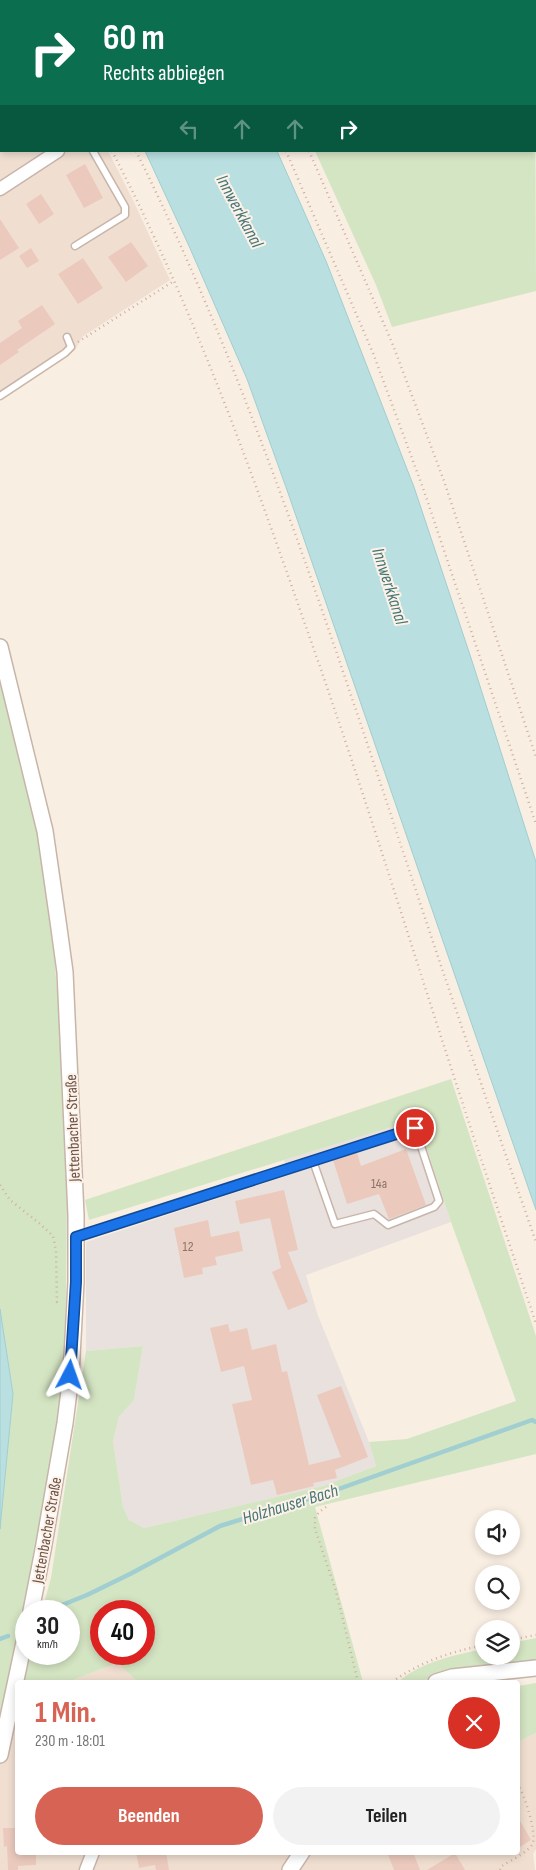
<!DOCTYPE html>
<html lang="de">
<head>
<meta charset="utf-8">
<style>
	body { margin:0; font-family:"Sofia Sans Condensed",sans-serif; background:#f2f2f2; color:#222; height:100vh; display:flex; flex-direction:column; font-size:19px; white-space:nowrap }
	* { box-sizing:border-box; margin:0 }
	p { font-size:16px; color:#767676 }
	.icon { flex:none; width:28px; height:28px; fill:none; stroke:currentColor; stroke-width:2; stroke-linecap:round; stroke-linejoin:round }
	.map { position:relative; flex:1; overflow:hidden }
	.panel { position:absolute; left:15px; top:1680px; width:505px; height:175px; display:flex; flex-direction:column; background:#fff; border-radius:5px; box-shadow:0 2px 8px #0003 }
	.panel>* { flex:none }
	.banner { position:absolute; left:0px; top:0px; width:536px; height:152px; box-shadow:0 2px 8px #0003; background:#0b6e4f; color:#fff; overflow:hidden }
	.fabs { position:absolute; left:475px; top:1510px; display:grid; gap:10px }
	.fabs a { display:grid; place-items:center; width:45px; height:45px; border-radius:50%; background:#fff; box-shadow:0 2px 8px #0003; font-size:25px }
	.speed { position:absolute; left:15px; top:1600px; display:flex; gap:10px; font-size:25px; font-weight:700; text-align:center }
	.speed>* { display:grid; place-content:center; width:65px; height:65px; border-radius:50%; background:#fff; box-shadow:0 2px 8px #0003; line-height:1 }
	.speed small { font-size:12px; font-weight:400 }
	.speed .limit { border:8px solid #d22; background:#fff; color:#111 }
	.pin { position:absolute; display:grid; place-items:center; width:42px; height:42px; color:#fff; margin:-21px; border:2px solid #fff; border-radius:50%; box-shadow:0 1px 5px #0007 }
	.me { position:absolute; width:55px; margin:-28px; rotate:4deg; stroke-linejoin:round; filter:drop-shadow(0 0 4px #0008) }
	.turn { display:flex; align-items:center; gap:18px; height:105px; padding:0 20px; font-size:22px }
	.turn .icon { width:65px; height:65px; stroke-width:2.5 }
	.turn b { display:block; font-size:35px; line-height:42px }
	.lanes { display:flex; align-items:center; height:48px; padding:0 20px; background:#0003; justify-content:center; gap:25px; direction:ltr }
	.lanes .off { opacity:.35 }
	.round { display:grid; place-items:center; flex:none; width:52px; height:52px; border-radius:26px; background:#f2f2f2 }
	.summary { display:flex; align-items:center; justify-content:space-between; height:85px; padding:0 20px }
	h1 { font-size:30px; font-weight:700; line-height:38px; color:#d76354 }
	.primary-button { display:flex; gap:10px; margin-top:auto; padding:10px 20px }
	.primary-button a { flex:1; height:58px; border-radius:30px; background:#d76354; color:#fff; font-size:20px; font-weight:700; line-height:58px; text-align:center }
	.primary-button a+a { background:#f2f2f2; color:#222 }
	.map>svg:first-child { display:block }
</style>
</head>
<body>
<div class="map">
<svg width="536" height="1870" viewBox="0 0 536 1870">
	<rect width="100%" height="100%" fill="#f9eee2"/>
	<g fill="#f0dfd1">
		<polygon points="0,0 23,1 1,1 1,151 108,151 132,198 170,280 82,337 75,350 0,398"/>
		<polygon points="117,1663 138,1682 68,1682"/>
		<polygon points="17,1702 18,1852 518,1852 518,1742 536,1733 536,1849 533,1854 535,1870 0,1870 0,1732"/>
	</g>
	<polygon fill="#e9e1dd" points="417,1118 451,1222 306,1275 317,1313 369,1442 376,1466 323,1486 144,1528 129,1520 123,1507 113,1441 119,1417 134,1400 143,1346 86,1351 86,1242 289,1175 284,1160"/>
	<g fill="#d4e5c3" fill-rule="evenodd">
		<polygon points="535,45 536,291 392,327 376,285 315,151 535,151"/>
		<polygon points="0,678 38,837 54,949 62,1061 67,1199 66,1296 63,1370 51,1467 29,1589 0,1732 0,1529 13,1394 0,1309"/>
		<path d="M 451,1079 L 536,1336 L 536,1454 L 315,1507 L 363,1682 L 138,1682 L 117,1663 L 68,1682 L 24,1682 L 31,1654 L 69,1654 L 69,1611 L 42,1611 L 51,1578 L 86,1351 L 143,1346 L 134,1400 L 119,1417 L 113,1441 L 123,1507 L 129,1520 L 144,1528 L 323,1486 L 376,1466 L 369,1442 L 407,1439 L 516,1401 L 451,1222 L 417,1119 L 89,1220 L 85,1200 ZM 101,1611 L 144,1611 L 144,1654 L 101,1654 Z"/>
		<path d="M 536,1638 L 536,1661 L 444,1673 L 420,1682 L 398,1682 C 421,1662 454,1655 484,1649 L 484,1656 L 511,1656 L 511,1643 Z"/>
		<polygon points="536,1683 536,1733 518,1742 518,1686"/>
	</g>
	<g fill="#b9dfe0" stroke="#a1ced1">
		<polygon points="64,0 201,0 202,1 65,1"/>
		<polygon points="145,151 277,151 326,261 414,487 472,661 536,862 536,1210 287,490 247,379 189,246"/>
		<polygon points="0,1309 13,1394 0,1529"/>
	</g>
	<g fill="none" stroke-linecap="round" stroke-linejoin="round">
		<g stroke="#a1ced1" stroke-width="4.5">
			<polyline points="52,1609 87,1595 130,1574 220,1526 333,1491 532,1420 536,1422"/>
			<polyline points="0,1639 8,1636"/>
		</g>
	</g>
	<g fill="#ebcabd">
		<polygon points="85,164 103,198 84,208 66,175"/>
		<polygon points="41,194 54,214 39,224 26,204"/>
		<polygon points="0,219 19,248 0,260"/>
		<polygon points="131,242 148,266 126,282 108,257"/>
		<polygon points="31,248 39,261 27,268 19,256"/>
		<polygon points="83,258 103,288 78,304 58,274"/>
		<polygon points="42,305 55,324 17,350 19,352 0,365 0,343 22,328 18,321"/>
		<polygon points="406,1149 426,1205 389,1219 379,1194 347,1204 333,1160 357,1153 361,1166"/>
		<polygon points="284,1190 298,1250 288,1252 308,1302 288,1310 272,1272 281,1268 270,1218 240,1224 235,1201"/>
		<polygon points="208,1220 211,1237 239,1231 243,1251 215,1257 217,1265 202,1268 203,1274 184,1278 174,1228"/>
		<polygon points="228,1324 230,1332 247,1328 252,1350 276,1344 282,1372 287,1371 309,1465 341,1457 317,1395 341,1386 368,1457 335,1470 337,1478 313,1483 314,1486 277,1495 273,1480 251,1485 232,1404 252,1400 244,1366 221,1372 210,1328"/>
		<polygon points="518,1817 531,1840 518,1848"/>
		<polygon points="3,1828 18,1828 18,1852 36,1852 36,1865 18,1866 18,1870 8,1870 7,1846 4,1847"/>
		<polygon points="136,1852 166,1852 169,1870 156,1870 155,1865 139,1868"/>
		<polygon points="387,1852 413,1852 420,1870 394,1870"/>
		<polygon points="455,1853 465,1870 427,1870"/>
	</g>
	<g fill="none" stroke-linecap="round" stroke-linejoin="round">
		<g stroke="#c8b5aa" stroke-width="9">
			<g id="service">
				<polyline points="75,246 125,215 125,207 93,151"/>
				<polyline points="0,396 65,353 71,347 67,337"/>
				<polyline points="77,1237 415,1128 439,1201 434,1207 388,1225 374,1214 335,1224 313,1161"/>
			</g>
		</g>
		<g stroke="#c8b5aa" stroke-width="15">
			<g id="minor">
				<polyline points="274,0 276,1"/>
				<polyline points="0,23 1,22"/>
				<polyline points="535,41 536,41"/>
				<polyline points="0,189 58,151"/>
				<polyline points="86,1870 93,1852"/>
			</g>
		</g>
		<g stroke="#c8b5aa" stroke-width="18">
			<g id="tertiary">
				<polyline points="0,647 45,831 58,921 65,972 76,1215 76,1282 71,1375 65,1423 43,1550 31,1611"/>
				<polyline points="436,1682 452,1677 536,1668"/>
				<polyline points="0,1755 26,1633"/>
				<polyline points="290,1870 302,1852"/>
			</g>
		</g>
		<g stroke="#d0aea1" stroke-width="2.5" stroke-dasharray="1 4" stroke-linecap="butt">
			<polyline points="29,0 29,1"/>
			<polyline points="55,0 56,1"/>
			<polyline points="213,0 213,1"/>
			<polyline points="236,0 236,1"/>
			<path d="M 112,151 C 191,303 250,466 306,627 C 360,779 407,933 457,1086 C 483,1166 510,1245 536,1324"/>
			<path d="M 136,151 C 239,359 311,575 384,794 C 433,944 484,1093 536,1242"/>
			<polyline points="286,151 373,353 423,488 536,824"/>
			<polyline points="309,151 393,345 444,481 536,757"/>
			<polyline points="78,342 174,281"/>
			<polyline points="0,1185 10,1200 39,1223 53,1236 56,1251 57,1302 60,1303"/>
			<polyline points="326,1507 319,1512 315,1518 315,1529 336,1591 358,1682"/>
			<polyline points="511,1640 536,1635"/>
			<path d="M 392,1682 C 420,1662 450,1652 484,1645"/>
			<path d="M 500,1870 L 502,1866 C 511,1860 528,1853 533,1843 C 536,1830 525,1797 518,1784"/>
		</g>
		<use href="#service" stroke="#fff" stroke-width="6"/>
		<use href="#minor" stroke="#fff" stroke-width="12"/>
		<use href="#tertiary" stroke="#fff" stroke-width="15"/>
	</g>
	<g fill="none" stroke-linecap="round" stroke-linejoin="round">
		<g stroke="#114b97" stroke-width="12">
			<polyline id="route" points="70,1375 76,1282 76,1237 415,1128"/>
		</g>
		<use href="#route" stroke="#1a73e8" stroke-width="9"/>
	</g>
	<g text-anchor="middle" stroke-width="4" stroke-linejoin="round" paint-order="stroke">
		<g font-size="14" fill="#8d7268">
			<text x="379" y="1188">14a</text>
			<text x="188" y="1251">12</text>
		</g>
		<g font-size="16" fill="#6e544b" stroke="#fdf2e8">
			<text transform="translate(72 1128) rotate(-92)" y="6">Jettenbacher Straße</text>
			<text transform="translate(46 1530) rotate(-80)" y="6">Jettenbacher Straße</text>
		</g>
		<g font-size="18" font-style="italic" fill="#457678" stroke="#fdf2e8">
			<text transform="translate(240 211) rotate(62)" y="6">Innwerkkanal</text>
			<text transform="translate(390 586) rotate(72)" y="6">Innwerkkanal</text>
			<text transform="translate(290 1504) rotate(-17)" y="6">Holzhauser Bach</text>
		</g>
	</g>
</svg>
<div class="fabs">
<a><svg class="icon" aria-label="sound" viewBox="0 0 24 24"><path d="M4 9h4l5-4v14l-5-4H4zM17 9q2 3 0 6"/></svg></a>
<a><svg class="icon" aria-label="search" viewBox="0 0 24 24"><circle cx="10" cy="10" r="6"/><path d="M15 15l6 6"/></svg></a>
<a><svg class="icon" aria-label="layers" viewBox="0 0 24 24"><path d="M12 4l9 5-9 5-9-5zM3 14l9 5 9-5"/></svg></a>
</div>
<div class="speed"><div>30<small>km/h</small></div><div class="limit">40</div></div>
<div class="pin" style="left:415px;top:1128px;background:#d93025"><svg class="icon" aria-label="arrive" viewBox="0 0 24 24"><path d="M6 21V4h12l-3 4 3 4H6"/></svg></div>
<svg class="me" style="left:70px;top:1375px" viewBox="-20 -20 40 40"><path d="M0-17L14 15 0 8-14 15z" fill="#1a73e8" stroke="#fff" stroke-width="4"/></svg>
<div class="banner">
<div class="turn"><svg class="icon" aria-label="right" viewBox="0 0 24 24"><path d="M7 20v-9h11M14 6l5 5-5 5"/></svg><div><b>60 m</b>Rechts abbiegen</div></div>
<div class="lanes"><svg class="icon off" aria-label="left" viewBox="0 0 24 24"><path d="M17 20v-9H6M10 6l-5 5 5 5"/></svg><svg class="icon off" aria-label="ahead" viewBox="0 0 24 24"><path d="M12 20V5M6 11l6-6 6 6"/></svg><svg class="icon off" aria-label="ahead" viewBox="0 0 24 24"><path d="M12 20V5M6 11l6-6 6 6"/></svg><svg class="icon" aria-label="right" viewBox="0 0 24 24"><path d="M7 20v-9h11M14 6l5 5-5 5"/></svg></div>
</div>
<section class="panel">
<div class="summary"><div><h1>1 Min.</h1><p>230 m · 18:01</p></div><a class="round" style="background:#d93025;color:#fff"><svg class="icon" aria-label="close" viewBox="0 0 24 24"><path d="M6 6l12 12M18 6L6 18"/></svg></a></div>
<div class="primary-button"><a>Beenden</a><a>Teilen</a></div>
</section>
</div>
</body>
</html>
